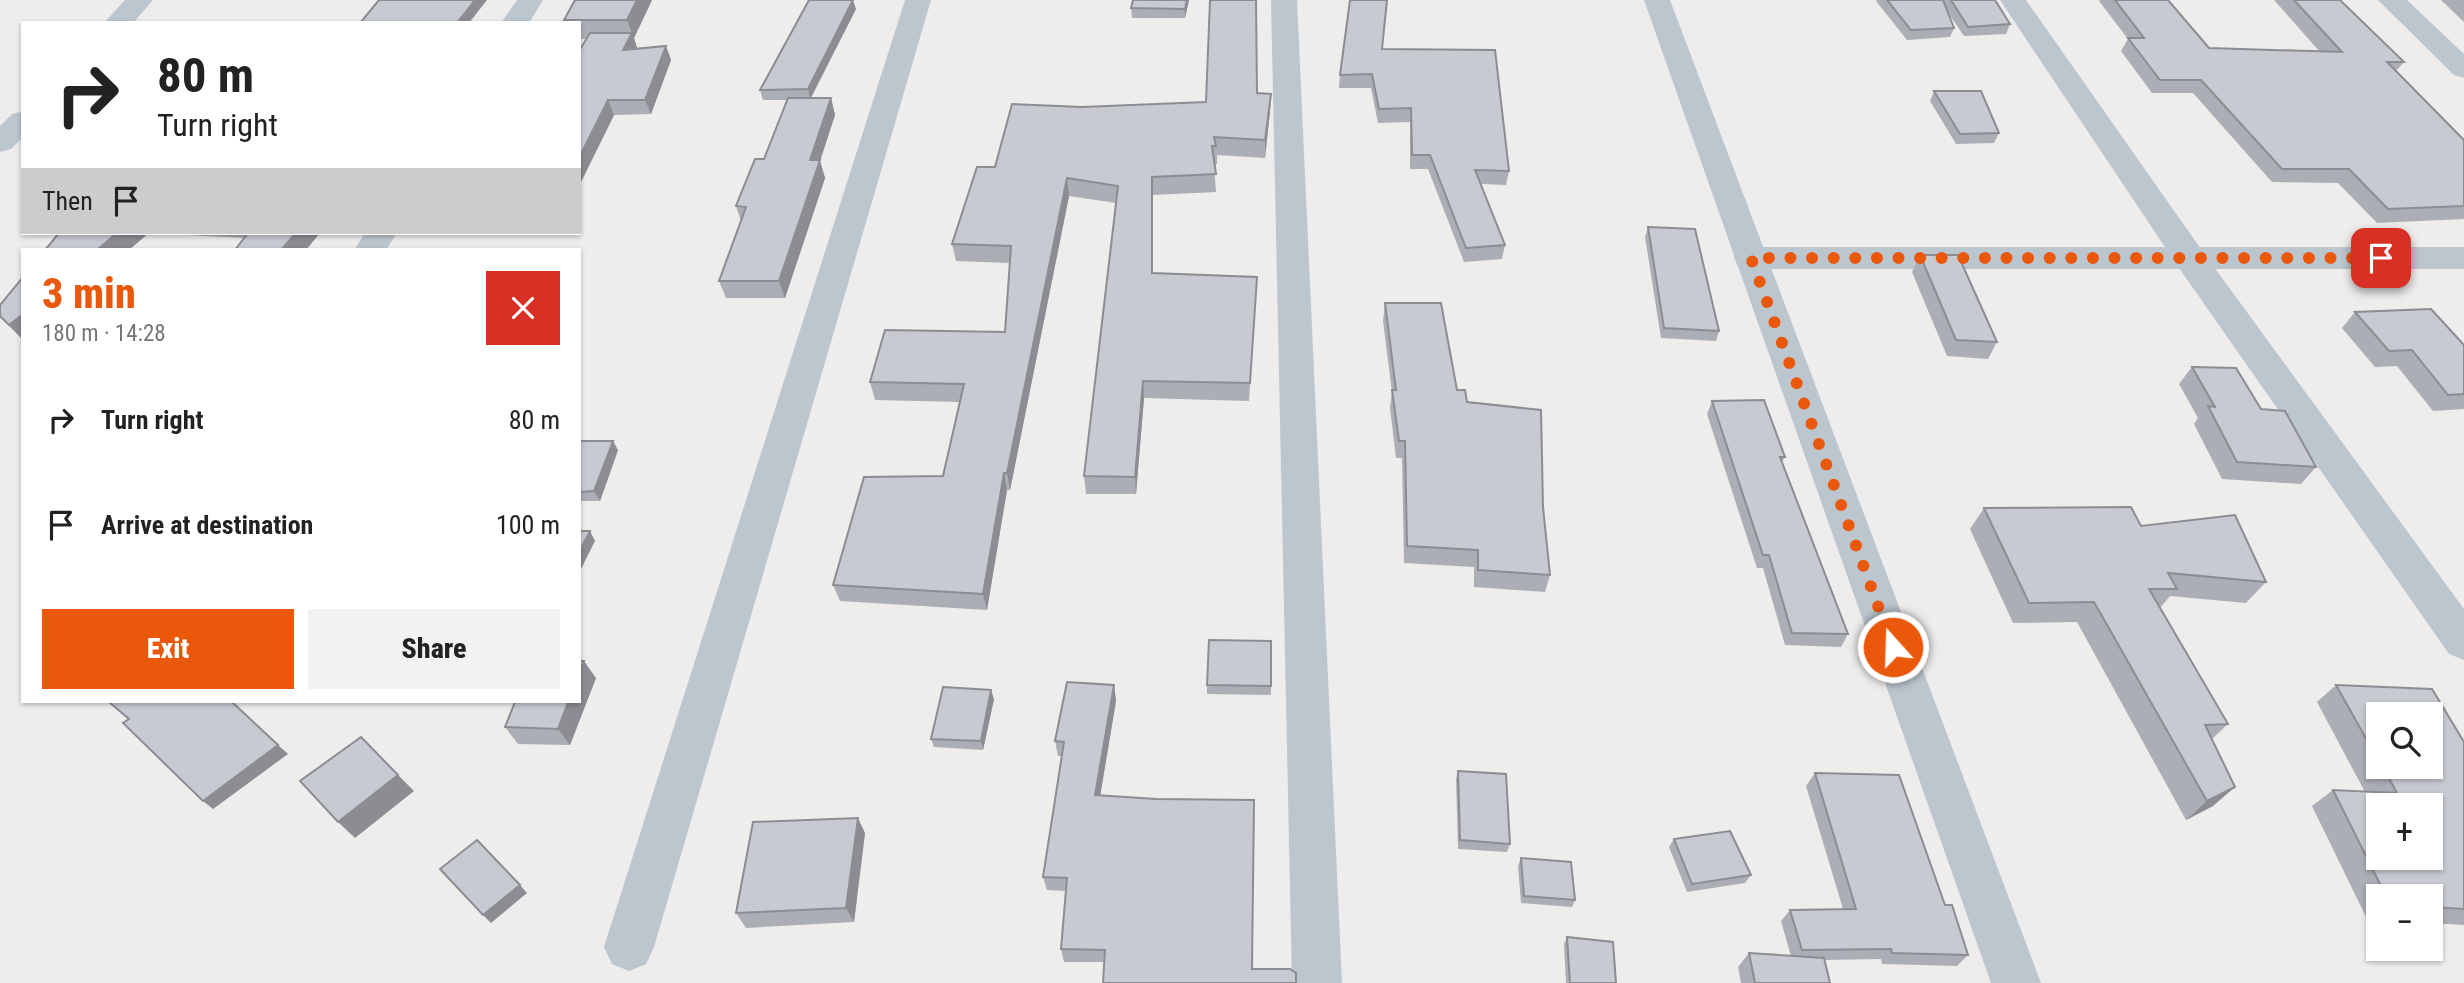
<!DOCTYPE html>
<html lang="en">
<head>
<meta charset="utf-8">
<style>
	body { margin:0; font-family:"Roboto Condensed",sans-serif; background:#f2f2f2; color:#222; height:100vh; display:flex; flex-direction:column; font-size:26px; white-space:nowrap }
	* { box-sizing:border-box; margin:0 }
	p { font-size:23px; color:#767676 }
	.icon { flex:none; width:38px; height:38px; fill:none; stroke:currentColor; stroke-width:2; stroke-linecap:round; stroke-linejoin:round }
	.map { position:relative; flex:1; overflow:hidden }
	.side { position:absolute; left:21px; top:248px; width:560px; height:455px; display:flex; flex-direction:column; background:#fff; border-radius:0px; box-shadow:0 2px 5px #0004 }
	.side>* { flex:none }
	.top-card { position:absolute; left:21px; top:21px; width:560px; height:214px; border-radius:0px; box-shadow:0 2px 5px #0004; background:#fff; color:#222; overflow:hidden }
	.controls { position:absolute; left:2366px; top:702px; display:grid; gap:14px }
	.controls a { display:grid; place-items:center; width:77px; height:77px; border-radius:0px; background:#fff; box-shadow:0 2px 5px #0004; font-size:35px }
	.pin { position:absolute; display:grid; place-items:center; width:60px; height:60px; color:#fff; margin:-30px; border-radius:14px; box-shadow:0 4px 10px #0006 }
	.me { position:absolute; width:77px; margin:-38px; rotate:340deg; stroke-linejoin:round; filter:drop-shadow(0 0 5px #0008) }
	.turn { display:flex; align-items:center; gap:24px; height:147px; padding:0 21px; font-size:32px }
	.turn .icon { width:91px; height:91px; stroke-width:2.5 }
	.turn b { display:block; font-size:49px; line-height:60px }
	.then { display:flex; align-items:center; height:66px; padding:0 21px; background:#0003; gap:14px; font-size:26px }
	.round { display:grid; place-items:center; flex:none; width:74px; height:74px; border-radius:0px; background:#f2f2f2 }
	.headline { display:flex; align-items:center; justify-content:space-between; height:119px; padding:0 21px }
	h1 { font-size:42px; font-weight:800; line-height:52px; color:#ea580c }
	.primary-button { display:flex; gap:14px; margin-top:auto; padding:14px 21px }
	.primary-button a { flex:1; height:80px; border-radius:0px; background:#ea580c; color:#fff; font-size:28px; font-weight:800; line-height:80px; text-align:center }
	.primary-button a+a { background:#f2f2f2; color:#222 }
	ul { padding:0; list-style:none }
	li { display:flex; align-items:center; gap:21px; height:105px; padding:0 21px }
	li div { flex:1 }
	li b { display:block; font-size:26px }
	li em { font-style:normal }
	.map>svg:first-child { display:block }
</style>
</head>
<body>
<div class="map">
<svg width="2464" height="983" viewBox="0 0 2464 983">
	<rect width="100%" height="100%" fill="#efecec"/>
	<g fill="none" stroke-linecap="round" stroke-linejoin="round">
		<g fill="#bcc6cf" fill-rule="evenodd">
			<polygon points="125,0 153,0 133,23 104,23"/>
			<polygon points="517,0 543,0 529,23 501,23"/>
			<polygon points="905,0 931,0 654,947 646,964 629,971 612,964 604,947"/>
			<polygon points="1271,0 1297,0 1342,983 1292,983"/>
			<polygon points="1644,0 1670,0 2041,983 1991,983"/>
			<polygon points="2000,0 2026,0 2203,252 2464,609 2464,660 2449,654 2179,268"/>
			<polygon points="2378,0 2407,0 2464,54 2464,78 2454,75"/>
			<polygon points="23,111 23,137 11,149 0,152 0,126 12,114"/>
			<polygon points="365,233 397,233 386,250 354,250"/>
		</g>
		<polygon fill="#bcc6cf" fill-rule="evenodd" points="1750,247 2464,247 2464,269 1750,269 1738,266 1734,258 1738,250"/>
	</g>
	<g fill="#acaeb5" fill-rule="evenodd">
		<polygon points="652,0 634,38 637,48 637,49 666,46 671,60 651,114 614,115 579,186 579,51 586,39 579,39 579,23 565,23 564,20"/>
		<polygon points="1133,0 1189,0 1185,18 1132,18 1131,8"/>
		<polygon points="1877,0 1995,0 2010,24 2006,34 1964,36 1947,11 1954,28 1950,37 1907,40 1876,1"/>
		<polygon points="2100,0 2168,0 2209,48 2320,52 2274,0 2340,0 2404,62 2396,71 2464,140 2464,219 2377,223 2338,183 2272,182 2193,93 2152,93 2121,51 2128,39 2099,1"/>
		<polygon points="2441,0 2464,0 2464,22"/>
		<polygon points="856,9 811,98 831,98 835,115 820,161 825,178 785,298 726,298 719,281 741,221 736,206 764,159 787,100 763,100 760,90"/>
		<polygon points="1382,49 1509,171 1506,185 1481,184 1505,245 1502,259 1464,262 1428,169 1410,169 1410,122 1378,123 1371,88 1339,88 1340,75"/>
		<polygon points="1934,91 1999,133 1994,143 1956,144 1930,101"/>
		<polygon points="1257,93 1271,94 1270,111 1265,158 1217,155 1217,164 1214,164 1216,192 1153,195 1153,273 1257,277 1249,401 1144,398 1136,494 1086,494 1084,476 1116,203 1069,196 1010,490 1007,490 987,610 840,601 833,585 943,476 960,402 875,400 870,382 1005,332 1010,263 956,261 952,244 995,167 1082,107 1206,102"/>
		<polygon points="1648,227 1719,331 1716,341 1661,338 1645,237"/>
		<polygon points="149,233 320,233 244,238"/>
		<polygon points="1920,255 1997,342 1988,359 1947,356 1912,272"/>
		<polygon points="23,277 23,340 0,317"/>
		<polygon points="1385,303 1467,402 1550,575 1545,592 1474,587 1474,567 1404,563 1402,458 1396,458 1390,408 1392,392 1383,321"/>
		<polygon points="2355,312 2464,345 2464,409 2433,411 2397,366 2375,367 2342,328"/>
		<polygon points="2192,367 2261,409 2316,467 2301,484 2222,479 2194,424 2198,418 2179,384"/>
		<polygon points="1712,401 1785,457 1782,462 1848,634 1841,647 1785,645 1763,568 1757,568 1707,414"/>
		<polygon points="579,441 618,450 600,501 579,501"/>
		<polygon points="1984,508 2141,526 2266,582 2246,603 2170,596 2160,608 2228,724 2212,739 2213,806 2186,820 2077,622 2013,623 1970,529"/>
		<polygon points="596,678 570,745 518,744 505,727"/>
		<polygon points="1114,685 1116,701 1100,795 1252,969 1296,973 1104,962 1064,962 1061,949 1066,891 1047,890 1043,877 1062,756 1058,756 1055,741"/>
		<polygon points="1207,685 1271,686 1271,695 1207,694"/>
		<path d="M 2336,685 L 2464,742 L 2464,925 L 2431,923 L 2431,896 L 2378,896 L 2378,920 L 2367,919 L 2312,806 L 2333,790 L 2365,792 L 2317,702 ZM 2378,714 L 2431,766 L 2378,766 Z"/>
		<polygon points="994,699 983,750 934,747 931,739"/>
		<polygon points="1458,771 1510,844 1507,852 1458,849 1456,779"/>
		<polygon points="1815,773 1945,905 1968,955 1957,966 1882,964 1881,959 1824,960 1830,983 1741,983 1738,967 1749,953 1791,956 1781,921 1790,910 1843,909 1806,786"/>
		<polygon points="865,833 854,922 746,928 736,913"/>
		<polygon points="1674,839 1751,875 1745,883 1687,892 1669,847"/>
		<polygon points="1521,858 1575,900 1572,907 1521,903 1518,866"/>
		<polygon points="1567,937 1616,983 1566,983 1564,944"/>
	</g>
	<g fill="#8c8d93">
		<polygon points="475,0 487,0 469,23 457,23"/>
		<polygon points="637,0 652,0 634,38 637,48 629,65 623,50 632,33 627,20"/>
		<polygon points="853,0 856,9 810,99 808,89"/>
		<polygon points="1187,0 1189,0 1185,18 1185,9"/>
		<polygon points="666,46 671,60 651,114 645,100"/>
		<polygon points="1271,94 1270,111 1265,158 1265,140"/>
		<polygon points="831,98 835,115 820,161 825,178 785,298 779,281 810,160"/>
		<polygon points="608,100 614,115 579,186 579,158"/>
		<polygon points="1152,177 1153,195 1153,291 1152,273"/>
		<polygon points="1067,178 1069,196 1010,490 1007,473"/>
		<polygon points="117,233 149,233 129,250 97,250"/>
		<polygon points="296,233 320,233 306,250 281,250"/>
		<polygon points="23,314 23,340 9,325"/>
		<polygon points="1143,381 1144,398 1136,494 1135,477"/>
		<polygon points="613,441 618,450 600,501 594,491"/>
		<polygon points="1004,473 1007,490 987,610 983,594"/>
		<polygon points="590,531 595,541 579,573 579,552"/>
		<polygon points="584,661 596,678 570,745 558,729 568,702 579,702 579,673"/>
		<polygon points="1114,685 1116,701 1098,809 1095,795"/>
		<polygon points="991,690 994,699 983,750 981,741"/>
		<polygon points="278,745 288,754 213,809 203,801"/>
		<polygon points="398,775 414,791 355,838 338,822"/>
		<polygon points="2235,787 2213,806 2186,820 2207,801"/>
		<polygon points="858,818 865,833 854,922 846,908"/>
		<polygon points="520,885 527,893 491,923 483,915"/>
	</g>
	<g fill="#c8cad2" stroke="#8c8d93" stroke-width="2" fill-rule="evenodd">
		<polygon points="379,0 475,0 457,23 360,23"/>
		<polygon points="575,0 637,0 627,20 564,20"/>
		<polygon points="809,0 853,0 808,89 760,90"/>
		<polygon points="1133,0 1187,0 1185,9 1131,8"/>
		<polygon points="1210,0 1256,0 1257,93 1271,94 1265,140 1214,137 1216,146 1212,146 1216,174 1152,177 1152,273 1257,277 1250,383 1143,381 1135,477 1084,476 1118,186 1067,178 1007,473 1004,473 983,594 833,585 864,477 943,476 964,384 870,382 885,330 1005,332 1011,246 952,244 977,167 995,167 1012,104 1082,107 1206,102"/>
		<polygon points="1350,0 1387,0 1382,49 1495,50 1509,171 1475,170 1505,245 1466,248 1430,155 1412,155 1411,108 1379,109 1372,74 1340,75"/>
		<polygon points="1887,0 1943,0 1954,28 1911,30"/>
		<polygon points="1951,0 1995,0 2010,24 1968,27"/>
		<polygon points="2115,0 2168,0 2209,48 2342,52 2294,0 2340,0 2404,62 2387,62 2464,140 2464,206 2388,209 2349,169 2282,169 2201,80 2160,80 2128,38 2144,38"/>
		<polygon points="590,33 632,33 623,50 666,46 645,100 608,100 579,158 579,51"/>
		<polygon points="1934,91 1981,91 1999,133 1960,134"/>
		<polygon points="788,98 831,98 810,160 820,160 779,281 719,281 746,207 736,206 755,159 764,159"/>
		<polygon points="1648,227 1695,229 1719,331 1664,328"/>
		<polygon points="59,233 117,233 97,250 45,250"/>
		<polygon points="248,233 296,233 281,250 235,250"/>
		<polygon points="1920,255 1958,255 1997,342 1956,340"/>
		<polygon points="23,277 23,314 9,325 0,316 0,305"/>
		<polygon points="1385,303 1441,303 1457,390 1465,390 1467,402 1541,410 1543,507 1550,575 1478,570 1478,550 1407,546 1405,441 1399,441 1392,390 1396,390"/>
		<polygon points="2431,309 2464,345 2464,394 2448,395 2412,350 2389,351 2355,312"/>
		<polygon points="2192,367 2236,368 2261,409 2285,411 2316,467 2237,462 2208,406 2215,407"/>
		<polygon points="1764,400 1785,457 1780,457 1848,634 1792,633 1769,555 1763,555 1712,401"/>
		<polygon points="579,441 613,441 594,491 579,492"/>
		<polygon points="2131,507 2141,526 2235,515 2266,582 2168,573 2177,589 2149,589 2228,724 2205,725 2235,787 2207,801 2094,602 2029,603 1984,508"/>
		<polygon points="579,531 590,531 579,552"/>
		<polygon points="1209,640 1271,641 1271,686 1207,685"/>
		<polygon points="579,661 584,661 579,673"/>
		<polygon points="1067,682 1114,685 1095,795 1156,799 1254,800 1252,969 1290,969 1296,973 1296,983 1103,983 1105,950 1061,949 1067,878 1043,877 1064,742 1055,741"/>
		<path d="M 2336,685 L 2432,689 L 2464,742 L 2464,909 L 2431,907 L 2431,896 L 2386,896 L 2333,790 L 2397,793 L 2382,766 L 2431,766 L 2431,714 L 2378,714 L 2378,760 ZM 2378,805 L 2431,805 L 2431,858 L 2378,858 Z"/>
		<polygon points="943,687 991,690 981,741 931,739"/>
		<polygon points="109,702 232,702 278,745 203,801 123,723 129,719"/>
		<polygon points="515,702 568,702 558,729 505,727"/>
		<polygon points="361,737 398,775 338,822 300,781"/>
		<polygon points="1458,771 1506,774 1510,844 1460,840"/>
		<polygon points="1815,773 1899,775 1945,905 1952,905 1968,955 1892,953 1891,949 1802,950 1790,910 1856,909"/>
		<polygon points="858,818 846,908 736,913 753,822"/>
		<polygon points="1730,831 1751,875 1692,884 1674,839"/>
		<polygon points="477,840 520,885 483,915 440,869"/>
		<polygon points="1521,858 1571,862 1575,900 1524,896"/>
		<polygon points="1567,937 1613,942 1616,983 1570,983"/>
		<polygon points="1749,953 1824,958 1830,983 1755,983"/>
	</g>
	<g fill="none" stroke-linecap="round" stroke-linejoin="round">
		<polyline stroke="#ea580c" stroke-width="12" stroke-dasharray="0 21.6" points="1893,647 1751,258 2381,258"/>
	</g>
</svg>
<div class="controls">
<a><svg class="icon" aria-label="search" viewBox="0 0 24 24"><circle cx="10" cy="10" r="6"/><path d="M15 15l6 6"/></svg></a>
<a>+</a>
<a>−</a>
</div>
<div class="pin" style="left:2381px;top:258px;background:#d93025"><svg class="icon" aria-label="arrive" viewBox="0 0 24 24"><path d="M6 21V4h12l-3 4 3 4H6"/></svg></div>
<svg class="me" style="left:1893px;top:647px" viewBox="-20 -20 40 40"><circle r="17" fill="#ea580c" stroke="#fff" stroke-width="3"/><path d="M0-11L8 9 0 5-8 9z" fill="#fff"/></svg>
<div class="top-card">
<div class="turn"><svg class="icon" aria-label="right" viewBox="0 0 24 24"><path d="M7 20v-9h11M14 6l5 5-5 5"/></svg><div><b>80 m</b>Turn right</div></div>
<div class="then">Then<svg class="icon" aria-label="arrive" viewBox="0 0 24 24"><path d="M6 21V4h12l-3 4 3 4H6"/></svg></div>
</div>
<section class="side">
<div class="headline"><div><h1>3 min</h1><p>180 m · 14:28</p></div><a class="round" style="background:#d93025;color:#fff"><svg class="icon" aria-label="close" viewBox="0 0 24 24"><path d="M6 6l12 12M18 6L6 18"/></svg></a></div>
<ul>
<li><svg class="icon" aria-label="right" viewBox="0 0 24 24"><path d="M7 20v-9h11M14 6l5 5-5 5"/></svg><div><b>Turn right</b></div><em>80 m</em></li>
<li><svg class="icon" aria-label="arrive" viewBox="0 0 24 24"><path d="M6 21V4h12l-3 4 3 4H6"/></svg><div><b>Arrive at destination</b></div><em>100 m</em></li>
</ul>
<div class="primary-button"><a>Exit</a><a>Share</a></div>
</section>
</div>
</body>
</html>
